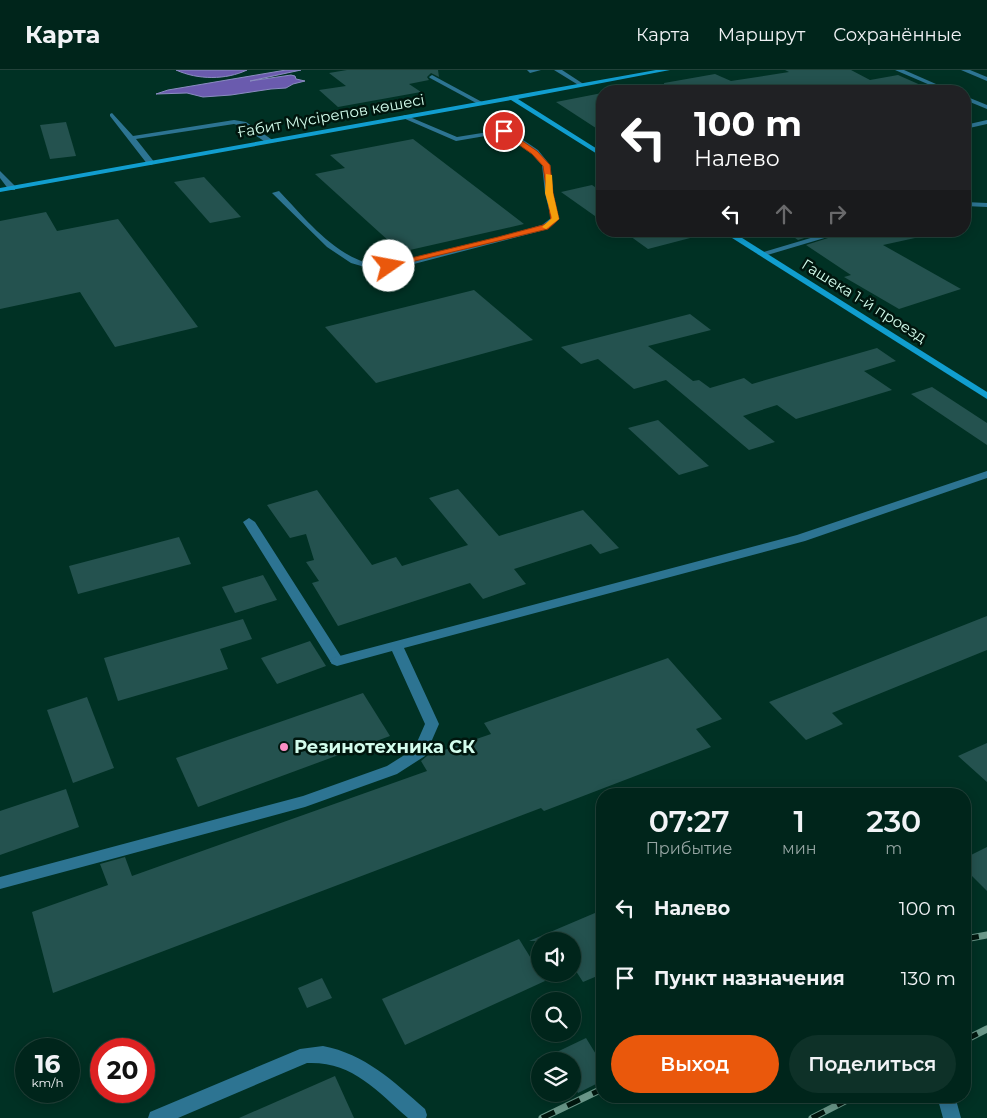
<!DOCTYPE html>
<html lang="ru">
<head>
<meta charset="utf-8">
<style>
	body { margin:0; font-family:Montserrat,sans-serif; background:#0e3128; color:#f1f3f6; height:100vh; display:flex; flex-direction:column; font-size:19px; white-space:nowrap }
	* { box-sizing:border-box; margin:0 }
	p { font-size:16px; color:#95a5a3 }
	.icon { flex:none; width:28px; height:28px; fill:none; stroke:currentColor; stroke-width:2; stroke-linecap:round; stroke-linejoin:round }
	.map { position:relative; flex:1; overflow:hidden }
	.panel { position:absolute; left:596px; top:718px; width:375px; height:315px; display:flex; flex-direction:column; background:#00251b; border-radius:20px; box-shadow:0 2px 12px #0003,0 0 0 1px #22423a }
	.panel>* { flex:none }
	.hud { position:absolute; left:596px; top:15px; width:375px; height:152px; border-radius:20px; box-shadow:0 2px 12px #0003,0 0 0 1px #22423a; background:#202124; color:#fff; overflow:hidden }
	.tools { position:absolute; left:531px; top:862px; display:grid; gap:10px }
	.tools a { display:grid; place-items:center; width:50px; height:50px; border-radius:50%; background:#00251b; box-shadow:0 2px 12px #0003,0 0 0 1px #22423a; font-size:25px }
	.speed { position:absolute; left:15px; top:968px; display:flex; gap:10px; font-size:25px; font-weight:700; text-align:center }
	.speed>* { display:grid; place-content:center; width:65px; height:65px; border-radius:50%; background:#00251b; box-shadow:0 2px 12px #0003,0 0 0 1px #22423a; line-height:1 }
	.speed small { font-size:12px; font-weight:400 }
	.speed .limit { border:8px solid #d22; background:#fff; color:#111 }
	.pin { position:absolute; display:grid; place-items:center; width:42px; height:42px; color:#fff; margin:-21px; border:2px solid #fff; border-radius:50%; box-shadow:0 1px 5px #0007 }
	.me { position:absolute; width:55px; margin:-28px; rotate:78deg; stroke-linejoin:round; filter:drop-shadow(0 0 4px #0008) }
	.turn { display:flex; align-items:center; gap:18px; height:105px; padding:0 15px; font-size:22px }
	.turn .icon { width:65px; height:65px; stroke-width:2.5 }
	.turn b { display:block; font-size:35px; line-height:42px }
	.lanes { display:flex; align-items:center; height:48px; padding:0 15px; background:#0003; justify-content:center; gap:25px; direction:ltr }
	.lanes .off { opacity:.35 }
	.eta { display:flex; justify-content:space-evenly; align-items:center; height:85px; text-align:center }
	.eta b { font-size:30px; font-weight:600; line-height:35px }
	.primary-button { display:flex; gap:10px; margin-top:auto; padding:10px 15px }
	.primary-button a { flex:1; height:58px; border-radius:30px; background:#ea580c; color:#fff; font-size:20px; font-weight:600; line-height:58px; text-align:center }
	.primary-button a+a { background:#0e3128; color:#f1f3f6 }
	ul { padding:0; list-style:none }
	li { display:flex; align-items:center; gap:15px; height:70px; padding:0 15px }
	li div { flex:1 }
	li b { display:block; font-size:19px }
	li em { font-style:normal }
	header { display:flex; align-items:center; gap:30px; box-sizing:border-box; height:70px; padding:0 25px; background:#00251b; border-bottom:1px solid #22423a }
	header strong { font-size:24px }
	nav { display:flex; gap:28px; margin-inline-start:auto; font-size:18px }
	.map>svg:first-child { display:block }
</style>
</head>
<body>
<header>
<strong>Карта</strong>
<nav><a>Карта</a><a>Маршрут</a><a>Сохранённые</a></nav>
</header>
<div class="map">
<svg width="987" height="1048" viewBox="0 0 987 1048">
	<rect width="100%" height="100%" fill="#003124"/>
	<g fill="#6a5bae" stroke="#8a8cc1">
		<path d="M 176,0 L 247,0 C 226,10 198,10 176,0 Z"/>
		<polygon points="286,0 301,0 250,11 291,5 295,6 296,9 305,11 293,14 286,18 271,19 231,25 203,27 187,23 156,24 168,20"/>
	</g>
	<g fill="#24524f">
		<polygon points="347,0 438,0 439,7 431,3 427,7 429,10 409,14 421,22 338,37 319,20 346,16 329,3"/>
		<polygon points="785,0 851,0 870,10 898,5 934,21 829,21 815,15 776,21 665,21 664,13 715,4 731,11 789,2"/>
		<polygon points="602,23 602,62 556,32"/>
		<polygon points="66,52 76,86 50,89 40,55"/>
		<polygon points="413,69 524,154 401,182 315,104 345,98 330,85"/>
		<polygon points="204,107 241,147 210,153 174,112"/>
		<polygon points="592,115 602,122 602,151 561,122"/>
		<polygon points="46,142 57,161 118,149 198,257 115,277 80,222 0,239 0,151"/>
		<polygon points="623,161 694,161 694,167 648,179"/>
		<polygon points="785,161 827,161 798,170"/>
		<polygon points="850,161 914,161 915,168 883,175 961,219 899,239 844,207 851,205 806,175"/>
		<polygon points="474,220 533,270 376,313 325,257"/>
		<polygon points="690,244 711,260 648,276 693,311 699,310 710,318 744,308 752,314 877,278 896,291 864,301 892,320 796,349 777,335 743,346 775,372 749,380 666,310 634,319 598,289 581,294 561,277"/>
		<polygon points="932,317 987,353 987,375 911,324"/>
		<polygon points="658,350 709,396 679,405 628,358"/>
		<polygon points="458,419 499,466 583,440 619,478 600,484 591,474 514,499 526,514 483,529 470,513 338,556 312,513 319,511 306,492 314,490 306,464 290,468 267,435 317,420 372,495 396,487 402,496 468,475 429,428"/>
		<polygon points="179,467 191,494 78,524 69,496"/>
		<polygon points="263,505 277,530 235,543 222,517"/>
		<polygon points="987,546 987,580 832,643 843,654 806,670 769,632"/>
		<polygon points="243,549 252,569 220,579 228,599 118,631 104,588"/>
		<polygon points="310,571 326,596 277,614 261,588"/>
		<polygon points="668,588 722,649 696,659 711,677 544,741 541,738 53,923 32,842 108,815 100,794 125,787 132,806 427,701 421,691 427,686 491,664 484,653"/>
		<polygon points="363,623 390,666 198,737 176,688"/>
		<polygon points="87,627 114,698 73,713 47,640"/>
		<polygon points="987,673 987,712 958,686"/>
		<polygon points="66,719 79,757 0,785 0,741"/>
		<polygon points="987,777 987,821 965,799 965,788"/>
		<polygon points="602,840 602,904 583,912 572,895 572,871 529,871"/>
		<polygon points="519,869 545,911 405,975 382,929"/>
		<polygon points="322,908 332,928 307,938 298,918"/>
		<polygon points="586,968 602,994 602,1011 578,1023 572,1013 572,991 538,991"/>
		<polygon points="335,1006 354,1048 239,1048"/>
	</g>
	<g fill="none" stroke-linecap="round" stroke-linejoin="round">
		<g fill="#2d7492" fill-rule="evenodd">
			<polygon points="527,0 541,0 530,3"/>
			<polygon points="554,0 562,0 585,15 580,16"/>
			<polygon points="895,0 904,0 952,21 944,21"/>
			<polygon points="961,0 970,0 987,7 987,11"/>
			<polygon points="432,5 482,32 483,33 478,34 430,8 429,7"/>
			<polygon points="965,26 987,35 987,39 965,30"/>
			<polygon points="112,43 133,66 234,50 246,52 274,71 267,73 241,56 234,54 136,69 155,93 151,95 148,95 110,46 110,44"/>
			<path d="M 405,45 L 457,67 L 507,59 L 538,80 L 550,95 L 553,123 L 559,149 L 548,159 L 410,195 L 375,200 L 351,193 L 327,177 L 272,123 L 279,121 C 304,147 331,182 367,193 C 394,201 509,164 542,155 L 551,148 L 545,123 L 542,95 L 532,84 L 503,63 L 456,71 L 403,48 L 403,46 Z"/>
			<polygon points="987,50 987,54 965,59 965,55"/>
			<polygon points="0,101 15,116 15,120 9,120 0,108"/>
			<polygon points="965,132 987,133 987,137 965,136"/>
			<polygon points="834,161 848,161 764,186 757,184"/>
			<polygon points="249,448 255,452 342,588 344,591 342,594 332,594 243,452"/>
			<path d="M 323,976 C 365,984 393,1011 425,1039 L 427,1045 L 426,1048 L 408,1048 C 376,1020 352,991 307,993 L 178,1048 L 148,1048 L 150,1042 L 300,979 Z"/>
			<polygon points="937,1026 955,1026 961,1048 943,1048"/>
		</g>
		<polygon fill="#2d7492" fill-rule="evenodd" points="987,401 987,408 805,471 404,578 439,654 425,686 397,704 305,737 0,819 0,807 303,726 387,696 414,679 425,654 392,581 337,596 332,594 330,591 332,588 797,465"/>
		<g fill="#119ecf" fill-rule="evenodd">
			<polygon points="656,0 670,0 518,29 602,82 602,87 511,30 0,122 0,118"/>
			<polygon points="721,161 731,161 987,322 987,329"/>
		</g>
		<g stroke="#6a9789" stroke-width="7">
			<g id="rail">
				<polyline points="965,869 987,865"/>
				<polyline points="965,970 987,959"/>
				<polyline points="542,1048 602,1019"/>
				<polyline points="812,1048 855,1026"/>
			</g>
		</g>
		<use href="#rail" stroke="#00160e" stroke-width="5" stroke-dasharray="14" stroke-linecap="butt"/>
	</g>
	<polygon fill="#ea580c" stroke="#983908" points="502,60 506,60 537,81 550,95 553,123 559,149 548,159 386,198 386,194 498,167 543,155 551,151 543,96 532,84 502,63"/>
	<polygon fill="#f59e0b" points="546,104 552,105 553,123 559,149 546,159 542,157 552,148 545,123"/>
	<circle fill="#fb8fc5" stroke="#00160e" stroke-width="2" cx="284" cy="677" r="5"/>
	<g text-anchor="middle" stroke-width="5" stroke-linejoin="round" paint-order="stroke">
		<g font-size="15" fill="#d3fded" stroke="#00160e">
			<text transform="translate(331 46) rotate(-10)" y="5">Ғабит Мүсірепов көшесі</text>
			<text transform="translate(864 231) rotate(32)" y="5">Гашека 1-й проезд</text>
		</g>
		<g font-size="18" font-weight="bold" fill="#d3fded" stroke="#00160e" text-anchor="start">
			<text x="294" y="683">Резинотехника СК</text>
		</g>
	</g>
</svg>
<div class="tools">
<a><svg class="icon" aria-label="sound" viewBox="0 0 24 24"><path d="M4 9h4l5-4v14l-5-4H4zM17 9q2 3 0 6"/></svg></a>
<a><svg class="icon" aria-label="search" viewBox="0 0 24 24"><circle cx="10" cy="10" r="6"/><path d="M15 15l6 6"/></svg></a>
<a><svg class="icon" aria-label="layers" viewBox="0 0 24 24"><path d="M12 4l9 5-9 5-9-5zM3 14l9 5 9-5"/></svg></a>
</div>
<div class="speed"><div>16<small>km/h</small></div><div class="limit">20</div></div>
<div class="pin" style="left:504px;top:61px;background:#d93025"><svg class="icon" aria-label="arrive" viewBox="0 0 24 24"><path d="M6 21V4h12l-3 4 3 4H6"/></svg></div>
<svg class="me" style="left:389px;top:196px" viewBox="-20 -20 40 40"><circle r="19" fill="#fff"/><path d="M0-13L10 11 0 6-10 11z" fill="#ea580c"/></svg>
<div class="hud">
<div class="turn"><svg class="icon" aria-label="left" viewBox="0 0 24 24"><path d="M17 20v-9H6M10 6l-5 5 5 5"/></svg><div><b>100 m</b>Налево</div></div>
<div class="lanes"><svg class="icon" aria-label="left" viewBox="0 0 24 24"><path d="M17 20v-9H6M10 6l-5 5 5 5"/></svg><svg class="icon off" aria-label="ahead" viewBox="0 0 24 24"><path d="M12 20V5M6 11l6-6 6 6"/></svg><svg class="icon off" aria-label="right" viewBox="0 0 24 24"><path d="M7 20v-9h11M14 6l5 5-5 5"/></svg></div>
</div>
<section class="panel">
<div class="eta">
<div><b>07:27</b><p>Прибытие</p></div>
<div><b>1</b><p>мин</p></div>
<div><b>230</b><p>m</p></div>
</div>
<ul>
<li><svg class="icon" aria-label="left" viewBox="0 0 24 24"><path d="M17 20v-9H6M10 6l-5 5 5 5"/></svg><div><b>Налево</b></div><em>100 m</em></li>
<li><svg class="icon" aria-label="arrive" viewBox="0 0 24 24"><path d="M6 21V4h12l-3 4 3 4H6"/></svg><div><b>Пункт назначения</b></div><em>130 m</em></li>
</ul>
<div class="primary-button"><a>Выход</a><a>Поделиться</a></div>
</section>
</div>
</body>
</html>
